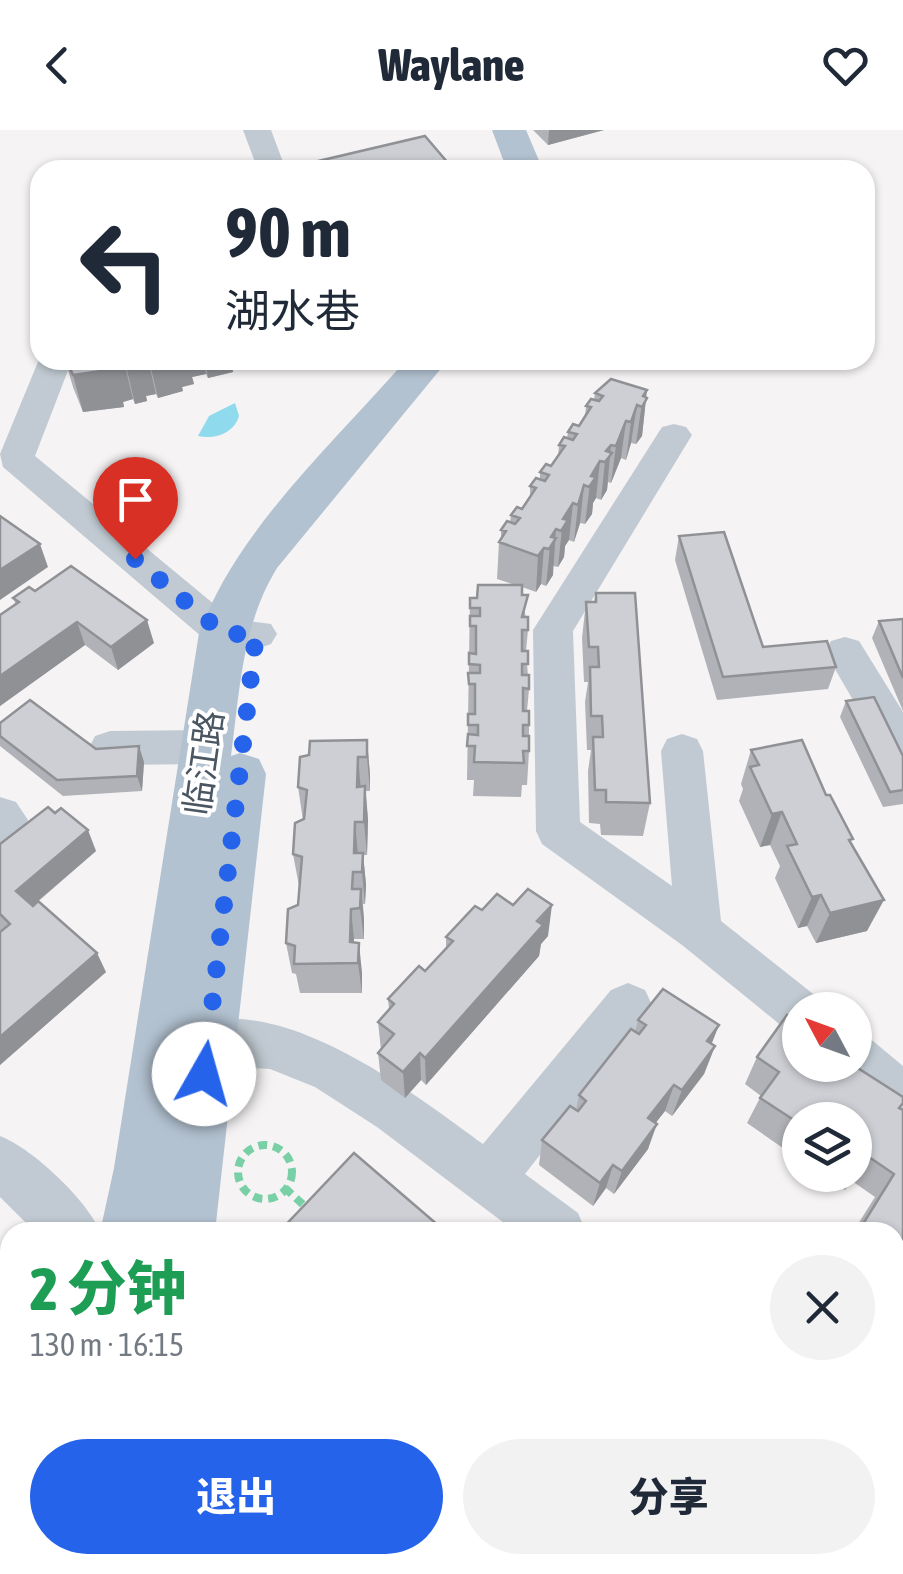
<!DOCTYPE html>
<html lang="zh">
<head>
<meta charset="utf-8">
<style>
	body { margin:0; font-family:"Asap Condensed","Noto Sans SC",sans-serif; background:#f2f2f3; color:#1f2937; height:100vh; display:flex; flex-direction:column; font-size:38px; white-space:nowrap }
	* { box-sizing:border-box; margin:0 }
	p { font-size:32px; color:#747a83 }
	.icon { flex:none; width:55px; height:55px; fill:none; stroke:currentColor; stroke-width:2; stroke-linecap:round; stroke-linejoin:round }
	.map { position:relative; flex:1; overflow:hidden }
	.drawer { position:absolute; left:0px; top:1092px; width:905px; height:352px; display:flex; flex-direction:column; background:#fff; border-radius:30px 30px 0 0; box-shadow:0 2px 8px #0004 }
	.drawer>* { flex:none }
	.hud { position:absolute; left:30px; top:30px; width:845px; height:210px; border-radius:30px; box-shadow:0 2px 8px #0004; background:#fff; color:#1f2937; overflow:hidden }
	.needle { width:65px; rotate:311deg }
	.tools { position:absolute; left:782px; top:862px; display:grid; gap:20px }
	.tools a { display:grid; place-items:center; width:90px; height:90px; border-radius:50%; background:#fff; box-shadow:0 2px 8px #0004; font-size:50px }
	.pin { position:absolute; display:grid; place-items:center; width:85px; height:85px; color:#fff; margin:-102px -42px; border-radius:50% 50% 50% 0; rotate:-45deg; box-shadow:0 0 10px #0007 }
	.pin .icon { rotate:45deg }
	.me { position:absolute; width:110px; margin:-55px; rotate:7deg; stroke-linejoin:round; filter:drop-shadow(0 0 8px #0008) }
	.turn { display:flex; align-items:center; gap:35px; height:210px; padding:0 30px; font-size:45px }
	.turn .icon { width:130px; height:130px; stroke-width:2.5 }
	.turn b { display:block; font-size:70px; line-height:85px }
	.round { display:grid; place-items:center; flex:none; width:105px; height:105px; border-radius:52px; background:#f2f2f3 }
	.head { display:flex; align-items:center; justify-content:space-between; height:170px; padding:0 30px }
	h1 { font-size:60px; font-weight:800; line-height:75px; color:#1e9e55 }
	.primary-button { display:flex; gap:20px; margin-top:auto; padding:20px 30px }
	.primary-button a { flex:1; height:115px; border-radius:60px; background:#2563eb; color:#fff; font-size:40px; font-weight:800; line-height:115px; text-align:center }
	.primary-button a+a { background:#f2f2f3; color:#1f2937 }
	header { display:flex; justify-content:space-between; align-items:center; height:130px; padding:0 30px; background:#fff; font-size:45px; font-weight:800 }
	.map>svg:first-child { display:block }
</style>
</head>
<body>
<header><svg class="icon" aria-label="back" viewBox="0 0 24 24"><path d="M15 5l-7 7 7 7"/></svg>Waylane<svg class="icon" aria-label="heart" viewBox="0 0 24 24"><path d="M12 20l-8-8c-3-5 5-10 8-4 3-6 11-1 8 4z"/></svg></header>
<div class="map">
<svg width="903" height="1444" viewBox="0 0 903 1444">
	<rect width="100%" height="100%" fill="#f5f3f3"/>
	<path fill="#90daee" d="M 235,273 L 239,286 C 234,303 215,310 198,306 L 209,286 Z"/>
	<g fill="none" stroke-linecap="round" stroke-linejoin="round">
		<g stroke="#7ad0a6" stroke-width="8" stroke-dasharray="9 6" stroke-linecap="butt">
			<circle cx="265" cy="1042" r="27"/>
			<polyline points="285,1058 310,1081"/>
			<polyline points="895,1324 903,1325"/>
			<polyline points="895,1376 903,1374"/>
			<polyline points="655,1444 660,1435"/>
		</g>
		<g fill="#c1cad2" fill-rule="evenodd">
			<polygon points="243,0 271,0 286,40 258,40"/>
			<polygon points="40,227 72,230 35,326 232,489 271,494 277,504 271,514 257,519 209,513 3,337 0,324"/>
			<polygon points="674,294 686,297 692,305 573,501 580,692 672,756 661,621 667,609 682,604 697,609 703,621 721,791 817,867 823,880 800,880 800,904 783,897 682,815 542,714 536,701 533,500 662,297"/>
			<polygon points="845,507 859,511 903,582 903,635 888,630 825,522 831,511"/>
			<polygon points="207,600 222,605 228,617 222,629 207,634 110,635 95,630 89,618 95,606 110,601"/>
			<polygon points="0,667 16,672 28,690 16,708 0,713"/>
			<path d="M 628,853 L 645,860 L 652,875 L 645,890 L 525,1044 L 578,1083 L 586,1102 L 516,1102 L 377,997 L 315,957 L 270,939 L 208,935 L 191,928 L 183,912 L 191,896 C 282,861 413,963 483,1014 L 611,860 Z"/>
			<polygon points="855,904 873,911 903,936 903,992 885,985 837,943 834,935 855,935"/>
			<path d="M 0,1006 C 32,1018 88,1071 100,1102 L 35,1102 L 0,1067 Z"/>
			<polygon points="0,1183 10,1186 10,1242 0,1239"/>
			<polygon points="421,1435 488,1435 492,1444 425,1444"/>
		</g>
		<g fill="#b3c2d1" fill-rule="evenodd">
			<polygon points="492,0 526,0 543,40 507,40"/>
			<path d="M 406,230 L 448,230 L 277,438 C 242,495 240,560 231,626 L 240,623 L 259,629 L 266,644 L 215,1102 L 100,1102 L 114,1038 L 199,503 C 238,398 333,314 406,230 Z"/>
			<polygon points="903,1401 903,1444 845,1444 849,1435 895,1435 895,1403"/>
			<polygon points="10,1421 10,1435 135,1435 132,1444 1,1444"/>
		</g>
	</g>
	<g fill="#b0b2b7">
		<polygon points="533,0 604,0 548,15"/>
		<polygon points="65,230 260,230 258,231 258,235 232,237 233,242 208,248 206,244 192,247 194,254 182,257 183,261 158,268 156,264 146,266 147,271 135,274 133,269 123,272 124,277 83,282 73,257"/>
		<polygon points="595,263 646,268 642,306 636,314 631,313 626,330 621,328 611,353 608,352 607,360 601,370 596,368 593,373 592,384 585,394 580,393 574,412 569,410 565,416 564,427 558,437 553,436 553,445 546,456 541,454 536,462 522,457 522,465 528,500 526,521 529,559 527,581 529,581 529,621 527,655 522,655 521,667 473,666 474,650 467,650 470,468 477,468 515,455 497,449 499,412 501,410 501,400 510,393 511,385 522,379 530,368 530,356 540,349 540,342 551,336 558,326 559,315 567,308 568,302 579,296 585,287 586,276 594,270"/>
		<polygon points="679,406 763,517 836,537 828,559 717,570 675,430"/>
		<polygon points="35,461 154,513 118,540 85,515 0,576 0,485 16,475 13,468"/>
		<polygon points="596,463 650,673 643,706 601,705 600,694 589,693 588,641 591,620 587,620 585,572 588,552 584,552 582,508 586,472 594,472"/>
		<polygon points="903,489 903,581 872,508 879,491"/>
		<polygon points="846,571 903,626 903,674 883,677 840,587"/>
		<polygon points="0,593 144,632 142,661 63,666 0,616"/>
		<polygon points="367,610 370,645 370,661 366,661 368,690 367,725 363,725 366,755 365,774 363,774 364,790 364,809 354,809 354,813 362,843 362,863 300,863 296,844 292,843 286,813 298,775 299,756 293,724 303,690 298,657"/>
		<polygon points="751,620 826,665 851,713 867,801 816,813 807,796 798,798 775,748 780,736 770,715 760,717 739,671 743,659 741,654"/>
		<polygon points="0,714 96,721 33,776 106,842 0,935"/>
		<polygon points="482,780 548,806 541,814 539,826 426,955 421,950 405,968 381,950 378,923 381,920 378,892 389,879 388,869 425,841 446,819 446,807"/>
		<polygon points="638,890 719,895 711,914 715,916 704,944 672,986 665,981 655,993 648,1019 614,1064 606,1058 593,1076 539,1035 542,1010 576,980 579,965 635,902"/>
		<polygon points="757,927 800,935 903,980 903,1193 895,1200 895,1102 853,1102 875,1067 852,1051 845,1060 823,1045 855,1045 855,990 800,990 800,1030 747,993 761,966 745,954"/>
		<polygon points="567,1435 585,1435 578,1444"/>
	</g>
	<g fill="#909195">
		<polygon points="549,0 604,0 548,15"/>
		<polygon points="136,230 148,230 156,264 146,266 147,271 135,274 126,236"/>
		<polygon points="149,230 203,230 206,244 192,247 194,254 182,257 183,261 158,268"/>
		<polygon points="205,230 231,230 233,242 208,248"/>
		<polygon points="124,232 133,269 123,272 124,277 83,282 73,245"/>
		<polygon points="647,260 642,306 636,314 643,266"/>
		<polygon points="637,275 631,313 626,330 631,292"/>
		<polygon points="626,291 621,328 611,353 616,316"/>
		<polygon points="611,315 607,360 601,370 606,321"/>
		<polygon points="600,331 596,368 593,373 592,384 585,394 591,346"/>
		<polygon points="584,355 580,393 574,412 578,375"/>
		<polygon points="573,373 569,410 565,416 564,427 558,437 563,389"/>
		<polygon points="556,399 553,445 546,456 551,407"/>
		<polygon points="40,414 48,437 0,470 0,440"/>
		<polygon points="544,418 541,454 536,462 538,426"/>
		<polygon points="147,490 154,513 118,540 111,517"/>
		<polygon points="77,492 85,515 0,576 0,546"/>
		<polygon points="367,610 370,645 370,661 367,627"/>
		<polygon points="139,616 144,632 142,661 137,646"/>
		<polygon points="358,627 361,661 357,657"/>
		<polygon points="365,656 368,690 367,725 364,692"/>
		<polygon points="782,682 770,715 760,717 772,684"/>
		<polygon points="355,692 358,725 354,723"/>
		<polygon points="88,700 96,721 26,781 16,761"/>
		<polygon points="363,723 366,755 365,774 362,742"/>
		<polygon points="361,759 364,790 364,809 360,778"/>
		<polygon points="821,765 807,796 798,798 812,767"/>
		<polygon points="884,770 867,801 816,813 830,783"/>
		<polygon points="552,775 548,806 541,814 539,826 426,955 425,928"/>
		<polygon points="351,779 354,809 354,833 350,812"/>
		<polygon points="359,813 362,843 362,863 358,833"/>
		<polygon points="97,823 106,842 0,935 0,907"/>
		<polygon points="719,895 708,923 707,911"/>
		<polygon points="715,916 704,944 672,986 682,960"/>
		<polygon points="420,923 421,950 405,968 403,942"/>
		<polygon points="674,955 665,981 640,1013 648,988"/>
		<polygon points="657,994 648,1019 614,1064 622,1041"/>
		<polygon points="613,1035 606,1058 593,1076 600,1053"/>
		<polygon points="10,1257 10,1290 0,1317 0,1284"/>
		<polygon points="299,1435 308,1435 301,1444 291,1444"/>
	</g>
	<g fill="#cdcfd5" stroke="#909195" stroke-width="2.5">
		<polygon points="425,6 454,40 312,40 310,33"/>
		<polygon points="66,230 137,230 138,233 126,236 124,232 113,235 115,239 73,245"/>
		<polygon points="611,249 647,260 643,266 647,268 642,277 637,275 631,292 626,291 616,316 611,315 606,321 612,323 605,332 600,331 591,346 596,347 589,357 584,355 578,375 573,373 563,389 568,390 561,401 556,399 551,407 556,408 549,419 544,418 538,426 499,412 506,401 501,400 507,391 515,394 520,388 511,385 517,377 522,379 536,358 530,356 536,348 545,351 549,345 540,342 546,334 551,336 565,316 559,315 564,307 573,310 577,304 568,302 573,294 579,296 591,277 586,276 591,269 599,271 603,266 595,263"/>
		<polygon points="0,386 40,414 0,440"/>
		<polygon points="724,402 763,517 827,511 836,537 723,547 679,406"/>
		<polygon points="71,436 147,490 111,517 77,492 0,546 0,485 19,472 13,468 29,457 35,461"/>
		<polygon points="478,455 522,455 522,465 528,465 522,487 528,487 528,500 522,500 522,521 528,521 528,534 522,534 522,545 529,545 529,559 523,558 523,581 529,581 529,595 523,595 523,606 529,606 529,621 523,621 524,633 474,632 475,616 467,616 468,604 478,605 478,595 468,595 468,584 475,584 475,554 469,554 468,543 480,543 480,535 469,534 469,523 476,524 476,496 470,496 470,486 480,486 480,478 470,478 470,468 477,468"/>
		<polygon points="596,463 635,463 650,673 606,672 606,660 595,660 593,607 603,607 602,586 591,586 590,537 599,537 598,517 589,517 586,472 596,472"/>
		<polygon points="903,489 903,548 879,491"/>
		<polygon points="874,567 903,626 903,660 890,662 846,571"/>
		<polygon points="30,570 96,619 139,616 137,646 57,650 0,606 0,593"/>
		<polygon points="367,610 367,627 358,627 357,657 365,656 364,692 355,692 354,723 363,723 362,742 353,742 352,759 361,759 360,778 351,779 350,812 359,813 358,833 294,834 295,816 286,813 288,779 298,775 302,727 293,724 295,693 304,689 307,660 298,657 300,627 309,625 310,611"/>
		<polygon points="802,610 826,665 830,665 853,709 849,710 884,770 830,783 821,765 812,767 787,716 797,714 782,682 772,684 750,637 759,635 751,620"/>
		<polygon points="48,677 55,683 61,678 88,700 16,761 33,776 38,771 97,823 0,907 0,802 10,794 0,784 0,714"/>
		<polygon points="528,759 552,775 537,791 543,795 425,928 420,923 403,942 378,923 394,904 378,892 394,874 388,869 419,836 425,841 453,811 446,807 475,776 482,780 497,764 513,775"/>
		<polygon points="663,859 719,895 707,911 715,916 682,960 674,955 648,988 657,994 622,1041 613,1035 600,1053 542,1010 570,976 578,981 586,971 579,965 631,899 639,904 646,895 638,890"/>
		<polygon points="787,885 800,894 800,935 853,935 903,967 903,973 899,978 903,980 903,1172 895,1166 895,1102 858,1102 894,1044 869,1027 863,1037 855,1032 855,990 800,990 800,994 760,968 779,942 757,927"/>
		<polygon points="354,1023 446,1102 279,1102"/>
		<polygon points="0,1245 10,1247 10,1257 0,1284"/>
		<polygon points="220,1435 299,1435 291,1444 228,1444"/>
	</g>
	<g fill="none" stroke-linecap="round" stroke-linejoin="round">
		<polyline stroke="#2563eb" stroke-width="18" stroke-dasharray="0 32.4" points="135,429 224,504 256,504 204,944"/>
	</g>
	<g text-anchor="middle" stroke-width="8" stroke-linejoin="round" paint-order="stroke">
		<g font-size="35" fill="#4a5661" stroke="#fff">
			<text transform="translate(204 633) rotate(-82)" y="12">临江路</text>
		</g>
	</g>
</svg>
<div class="tools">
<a><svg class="needle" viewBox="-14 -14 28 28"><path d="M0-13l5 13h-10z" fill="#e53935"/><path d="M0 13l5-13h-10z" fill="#747a83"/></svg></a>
<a><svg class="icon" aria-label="layers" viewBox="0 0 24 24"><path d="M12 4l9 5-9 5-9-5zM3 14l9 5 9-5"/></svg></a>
</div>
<div class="pin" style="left:135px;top:429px;background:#d93025"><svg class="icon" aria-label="arrive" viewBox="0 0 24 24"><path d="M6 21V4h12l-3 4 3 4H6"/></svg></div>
<svg class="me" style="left:204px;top:944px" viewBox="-20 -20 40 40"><circle r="19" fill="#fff"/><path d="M0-13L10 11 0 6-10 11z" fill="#2563eb"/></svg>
<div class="hud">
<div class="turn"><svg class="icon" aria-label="left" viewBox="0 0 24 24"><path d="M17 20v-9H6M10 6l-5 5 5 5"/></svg><div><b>90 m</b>湖水巷</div></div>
</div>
<section class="drawer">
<div class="head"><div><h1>2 分钟</h1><p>130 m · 16:15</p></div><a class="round"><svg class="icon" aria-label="close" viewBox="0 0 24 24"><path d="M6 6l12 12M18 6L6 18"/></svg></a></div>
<div class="primary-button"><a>退出</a><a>分享</a></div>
</section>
</div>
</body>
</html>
